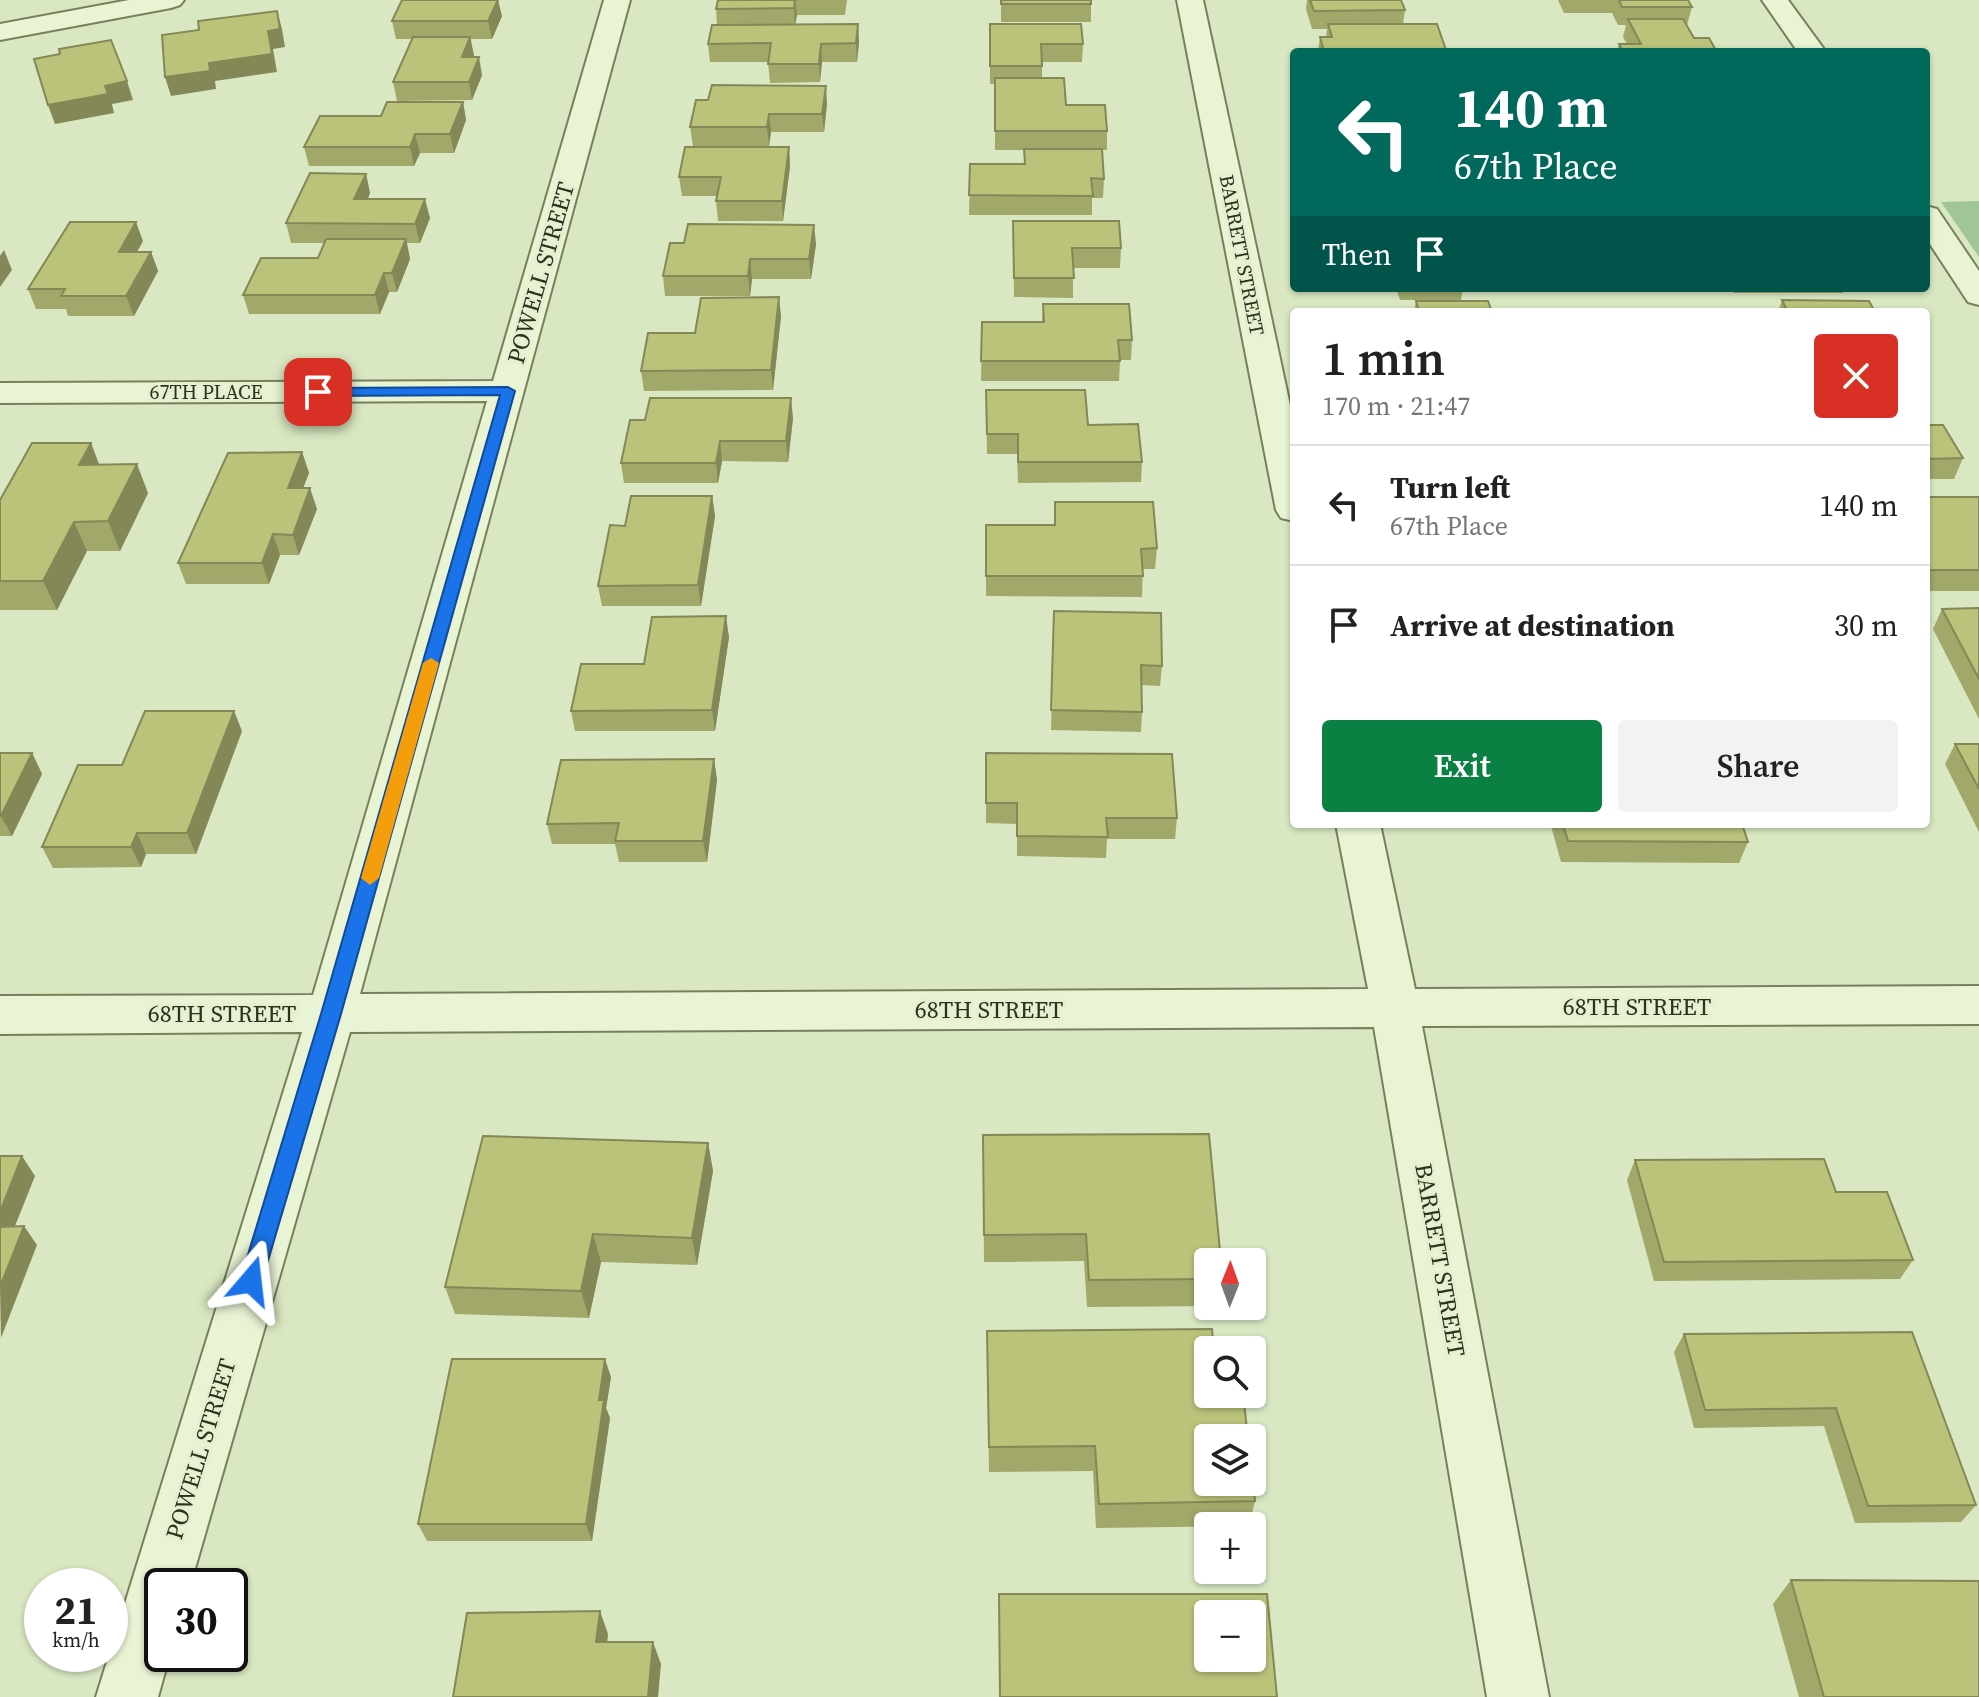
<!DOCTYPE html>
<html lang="en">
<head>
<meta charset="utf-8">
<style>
	body { margin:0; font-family:"Source Serif 4",serif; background:#f2f2f2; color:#222; height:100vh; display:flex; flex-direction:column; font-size:30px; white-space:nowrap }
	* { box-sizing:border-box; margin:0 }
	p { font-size:26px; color:#767676 }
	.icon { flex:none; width:44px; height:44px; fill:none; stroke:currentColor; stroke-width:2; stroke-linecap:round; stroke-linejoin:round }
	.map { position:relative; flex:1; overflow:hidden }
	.sheet { position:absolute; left:1290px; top:308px; width:640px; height:520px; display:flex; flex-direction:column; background:#fff; border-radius:8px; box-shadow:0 2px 6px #0004 }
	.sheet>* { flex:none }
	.hud { position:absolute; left:1290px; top:48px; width:640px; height:244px; border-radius:8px; box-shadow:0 2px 6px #0004; background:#00695c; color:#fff; overflow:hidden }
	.needle { width:52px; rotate:1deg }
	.fabs { position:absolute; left:1194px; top:1248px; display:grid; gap:16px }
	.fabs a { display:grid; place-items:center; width:72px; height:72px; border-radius:8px; background:#fff; box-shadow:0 2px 6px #0004; font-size:40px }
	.speed { position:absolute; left:24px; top:1568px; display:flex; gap:16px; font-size:40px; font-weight:700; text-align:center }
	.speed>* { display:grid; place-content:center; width:104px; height:104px; border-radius:50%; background:#fff; box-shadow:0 2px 6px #0004; line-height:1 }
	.speed small { font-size:20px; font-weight:400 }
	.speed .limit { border:4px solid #111; border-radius:12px; background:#fff; color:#111 }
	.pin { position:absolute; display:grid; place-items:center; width:68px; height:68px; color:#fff; margin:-34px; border-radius:16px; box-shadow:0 4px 12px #0006 }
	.me { position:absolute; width:88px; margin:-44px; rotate:17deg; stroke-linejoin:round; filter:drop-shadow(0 0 6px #0008) }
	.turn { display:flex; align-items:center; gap:28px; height:168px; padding:0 32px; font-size:36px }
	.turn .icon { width:104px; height:104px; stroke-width:2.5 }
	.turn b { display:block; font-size:56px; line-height:68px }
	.then { display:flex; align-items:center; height:76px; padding:0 32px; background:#0003; gap:16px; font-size:30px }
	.round { display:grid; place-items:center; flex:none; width:84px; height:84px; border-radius:8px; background:#f2f2f2 }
	.summary { display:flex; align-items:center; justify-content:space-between; height:136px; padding:0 32px }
	h1 { font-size:48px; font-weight:600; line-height:60px }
	.button { display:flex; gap:16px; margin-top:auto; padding:16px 32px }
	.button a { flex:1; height:92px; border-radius:8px; background:#0b8043; color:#fff; font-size:32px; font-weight:600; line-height:92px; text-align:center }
	.button a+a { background:#f2f2f2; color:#222 }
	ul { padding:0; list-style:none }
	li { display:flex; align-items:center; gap:24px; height:120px; padding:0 32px; border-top:2px solid #e0e0e0 }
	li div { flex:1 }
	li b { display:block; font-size:30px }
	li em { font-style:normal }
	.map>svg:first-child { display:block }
</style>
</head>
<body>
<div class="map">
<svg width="1979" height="1697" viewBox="0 0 1979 1697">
	<rect width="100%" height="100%" fill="#d9e8c2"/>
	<polygon fill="#a0c597" points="1979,201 1979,257 1941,202"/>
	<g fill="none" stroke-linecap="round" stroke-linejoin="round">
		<g stroke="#78805b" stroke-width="4">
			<g id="street">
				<polygon points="129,0 184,0 180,5 171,8 0,40 0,24"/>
				<polygon points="604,0 630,0 360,994 1368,989 1336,824 1380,824 1415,989 1979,986 1979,1024 1422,1026 1549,1697 1487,1697 1374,1027 350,1032 190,1586 162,1586 162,1654 170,1654 158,1697 96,1697 302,1032 0,1034 0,996 313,995 487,401 0,403 0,383 493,381"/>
				<polygon points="1177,0 1203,0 1294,424 1294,521 1281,518 1276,510"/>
				<polygon points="1762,0 1788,0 1826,52 1798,52"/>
				<polygon points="1926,206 1937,209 1979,271 1979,305 1968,302 1926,238"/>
			</g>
		</g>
		<use href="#street" fill="#e8f4d4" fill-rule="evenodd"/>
	</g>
	<g fill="#a1a86a">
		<polygon points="718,0 847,0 845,15 797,15 795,24 858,24 859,42 857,62 822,62 820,82 770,83 768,62 710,62 708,44 717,25 716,9"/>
		<polygon points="1001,0 1091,4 1091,22 1001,22"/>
		<polygon points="1307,0 1401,0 1405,10 1403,24 1446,50 1446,52 1318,52 1320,37 1326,37 1327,29 1312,29 1306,9"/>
		<polygon points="1558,0 1688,0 1692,7 1687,25 1694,38 1717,52 1617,52 1619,44 1627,44 1623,37 1626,25 1618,25 1612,13 1564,13"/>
		<polygon points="502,16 492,39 471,39 473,57 482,75 472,100 397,101 393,82 412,39 396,39 392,21"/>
		<polygon points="990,24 1083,44 1082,62 1042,62 1042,78 1066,105 1107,131 1107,150 1102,150 1104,179 1103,198 1092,198 1092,215 969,215 970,164 1024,164 1024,150 995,150 995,84 990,84"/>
		<polygon points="463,102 466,120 454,153 420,153 414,166 309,166 304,147 381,116"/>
		<polygon points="827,104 824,132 771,132 769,146 693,146 690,127"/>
		<polygon points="789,147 790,166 783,221 718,221 716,201 717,196 682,196 679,177"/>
		<polygon points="366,174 370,193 368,199 430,218 420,243 407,243 410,259 397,292 389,292 380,314 249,314 243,295 318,258 325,243 291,243 286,223"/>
		<polygon points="1013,221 1121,248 1120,268 1073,268 1073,298 1014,297"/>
		<polygon points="143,241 137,252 151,252 158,271 134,316 68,316 66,309 36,309 28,289"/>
		<polygon points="684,243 816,244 811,279 752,279 750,296 665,296 663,276"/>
		<polygon points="1396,288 1463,288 1461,300 1400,300"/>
		<polygon points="1732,288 1845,288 1843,293 1734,293"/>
		<polygon points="1782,300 1875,312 1778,312"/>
		<polygon points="1416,301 1492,312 1414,312"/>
		<polygon points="1043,304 1132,340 1131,360 1120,360 1119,381 981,381 982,322 1042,322"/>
		<polygon points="781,316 773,390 644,391 641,371 695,333"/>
		<polygon points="986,390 1088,425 1142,462 1141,482 1018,483 1017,454 987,454"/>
		<polygon points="793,418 788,462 722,461 718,483 624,483 621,463 645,420"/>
		<polygon points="1926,425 1963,458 1954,479 1926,479"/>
		<polygon points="91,443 99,464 148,493 120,551 87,551 57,610 0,610 0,500"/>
		<polygon points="302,452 309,473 303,488 317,509 299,555 280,555 269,584 186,584 178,563"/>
		<polygon points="712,496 715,516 701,606 602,606 598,586"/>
		<rect x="1926" y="497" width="53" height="94"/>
		<polygon points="1055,502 1157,548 1155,569 1143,569 1142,597 986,596 986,525 1054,525"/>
		<polygon points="1979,608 1979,719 1933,629 1942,609"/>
		<polygon points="1054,611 1162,666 1160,686 1142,685 1142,712 1141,732 1051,730"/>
		<polygon points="729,637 715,731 575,731 571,711 644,664"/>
		<polygon points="242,731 196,854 146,854 141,867 53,868 42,847 122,765"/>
		<polygon points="1955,744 1979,744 1979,832 1945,764"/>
		<polygon points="0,753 32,753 42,774 12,836 0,836"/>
		<polygon points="986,753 1177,818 1175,839 1107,839 1106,858 1017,856 1017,824 986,823"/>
		<polygon points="714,759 717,780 707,862 619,862 615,844 552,844 547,824"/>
		<polygon points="1533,824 1742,824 1748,842 1739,863 1561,862 1551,826 1533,826"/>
		<polygon points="983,1135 1208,1262 1208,1306 1219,1306 1087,1307 1084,1261 984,1262"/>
		<polygon points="708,1143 713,1171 697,1265 601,1262 589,1318 455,1314 445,1287"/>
		<polygon points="1635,1160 1836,1192 1913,1260 1900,1279 1654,1281 1627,1180"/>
		<polygon points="987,1331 1208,1350 1255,1501 1249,1526 1096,1528 1093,1471 989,1472"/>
		<polygon points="1912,1332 1976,1505 1961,1522 1855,1523 1824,1426 1694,1428 1674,1352 1684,1334"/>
		<polygon points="611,1377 606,1408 610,1418 592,1541 427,1541 418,1524"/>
		<polygon points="1791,1580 1979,1697 1799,1697 1773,1604"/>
	</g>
	<g fill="#838856">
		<polygon points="498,0 502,16 492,39 488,21"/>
		<polygon points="795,0 797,15 795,26 794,8"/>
		<polygon points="277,11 282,29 285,47 273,49 277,72 215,81 216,89 171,96 165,77 209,63 268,31"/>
		<polygon points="858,24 859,42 857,62 856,43"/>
		<polygon points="470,37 474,55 466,75 462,57"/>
		<polygon points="821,44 822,62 820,82 819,64"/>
		<polygon points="479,57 482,75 472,100 469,82"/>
		<polygon points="127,81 133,100 112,104 114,113 55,124 48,105 105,86"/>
		<polygon points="826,86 827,104 824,132 822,114"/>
		<polygon points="463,102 466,120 454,153 450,134"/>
		<polygon points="769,114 771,132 769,146 767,127"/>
		<polygon points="415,134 420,153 414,166 410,147"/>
		<polygon points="789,147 790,166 783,221 782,201"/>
		<polygon points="366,174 370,193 359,218 354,199"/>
		<polygon points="425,199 430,218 420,243 415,224"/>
		<polygon points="136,222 143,241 126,271 119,252"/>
		<polygon points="814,225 816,244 811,279 809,259"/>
		<polygon points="406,239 410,259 397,292 392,273"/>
		<polygon points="4,250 12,270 0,287 0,256"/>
		<polygon points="151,252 158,271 134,316 126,296"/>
		<polygon points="750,259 752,279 750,296 748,276"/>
		<polygon points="384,273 389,292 380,314 375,295"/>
		<polygon points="779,297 781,316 773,390 771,370"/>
		<polygon points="791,398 793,418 788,462 786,441"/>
		<polygon points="720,441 722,461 718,483 716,463"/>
		<polygon points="91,443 102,473 79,465"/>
		<polygon points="302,452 309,473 295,509 288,488"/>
		<polygon points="137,464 148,493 120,551 108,521"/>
		<polygon points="310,488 317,509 299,555 293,535"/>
		<polygon points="712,496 715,516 701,606 698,585"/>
		<polygon points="74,522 87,551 57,610 43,581"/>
		<polygon points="273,534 280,555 269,584 262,563"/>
		<polygon points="726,616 729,637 715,731 712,710"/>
		<polygon points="234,711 242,731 196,854 187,833"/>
		<polygon points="32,753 42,774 12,836 1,816"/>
		<polygon points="714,759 717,780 707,862 703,841"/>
		<polygon points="137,833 146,854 141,867 131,847"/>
		<polygon points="708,1143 713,1171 697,1265 692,1238"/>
		<polygon points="22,1156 35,1176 7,1246 0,1236 0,1212"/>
		<polygon points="24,1226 37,1245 1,1338 0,1287"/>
		<polygon points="593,1234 601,1262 589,1318 581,1291"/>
		<polygon points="605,1359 611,1377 606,1408 610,1418 592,1541 586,1524 599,1400"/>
		<polygon points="600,1611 608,1634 605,1665 596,1642"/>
		<polygon points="653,1642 661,1664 658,1697 648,1697"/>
	</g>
	<g fill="#bbc37b" stroke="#838856" stroke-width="2" fill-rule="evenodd">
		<polygon points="402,0 498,0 488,21 392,21"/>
		<polygon points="718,0 795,0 794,8 716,9"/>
		<rect x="1001" y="0" width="90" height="4"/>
		<polygon points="1310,0 1401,0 1405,10 1314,11"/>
		<polygon points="1619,0 1688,0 1692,7 1622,7"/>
		<polygon points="277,11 280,29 268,31 272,54 209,63 210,71 165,77 162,35 199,30 198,21"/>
		<polygon points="1628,19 1683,19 1694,38 1709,38 1717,52 1623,52 1619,44 1641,44"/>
		<polygon points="858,24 856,43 821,44 819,64 768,64 771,43 708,44 712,25"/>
		<polygon points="990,24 1081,24 1083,44 1041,44 1042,66 990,66"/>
		<polygon points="1328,24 1437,24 1446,50 1396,50 1396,52 1324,52 1320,37 1332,37"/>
		<polygon points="413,37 470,37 462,57 479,57 469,82 393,82"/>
		<polygon points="111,40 127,81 105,86 108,94 48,105 34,59 60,54 59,49"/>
		<polygon points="995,78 1064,78 1066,105 1105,105 1107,131 995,131"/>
		<polygon points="712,85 826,86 822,114 769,114 767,127 690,127 696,100 708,100"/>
		<polygon points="387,102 463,102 450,134 415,134 410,147 304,147 320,116 381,116"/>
		<polygon points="685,147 789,147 782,201 716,201 721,177 679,177"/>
		<polygon points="1024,149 1102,149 1104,179 1091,178 1093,196 969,195 970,164 1025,164"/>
		<polygon points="310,173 366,174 354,199 425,199 415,224 286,223"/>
		<polygon points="1013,221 1119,221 1121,248 1072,248 1074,278 1014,278"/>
		<polygon points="70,222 136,222 119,252 151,252 126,296 61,296 65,289 28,289"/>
		<polygon points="688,224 814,225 809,259 750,259 748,276 663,276 670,243 684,243"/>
		<polygon points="326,239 406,239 392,273 384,273 375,295 243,295 261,258 318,258"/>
		<polygon points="779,297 771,370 641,371 648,333 695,333 701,298"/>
		<polygon points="1782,300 1869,301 1875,312 1788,312"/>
		<polygon points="1416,301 1488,301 1492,312 1419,312"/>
		<polygon points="1043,304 1129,304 1132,340 1118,340 1120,361 981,361 982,322 1044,322"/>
		<polygon points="986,390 1085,390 1088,425 1138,424 1142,462 1018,462 1018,434 987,434"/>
		<polygon points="650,398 791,398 786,441 720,441 716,463 621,463 630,420 645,420"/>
		<polygon points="1926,425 1943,425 1963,458 1926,459"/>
		<polygon points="32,443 91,443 79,465 137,464 108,521 74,522 43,581 0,581 0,500"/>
		<polygon points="302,452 288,488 310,488 293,535 273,534 262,563 178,563 228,453"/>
		<polygon points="631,496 712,496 698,585 598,586 610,525 625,526"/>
		<rect x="1926" y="497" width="53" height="73"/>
		<polygon points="1055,502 1153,502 1157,548 1141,549 1143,576 986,576 986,525 1055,525"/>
		<polygon points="1979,608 1979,679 1942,609"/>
		<polygon points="1054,611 1161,613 1162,666 1141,665 1142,712 1051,710"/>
		<polygon points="726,616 712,710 571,711 581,664 644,664 652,617"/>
		<polygon points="145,711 234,711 187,833 137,833 131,847 42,847 78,765 122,765"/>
		<polygon points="1955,744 1979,744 1979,789"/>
		<polygon points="0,753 32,753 1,816 0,816"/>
		<polygon points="986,753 1172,754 1177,818 1106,818 1108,837 1017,836 1017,803 986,803"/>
		<polygon points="714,759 703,841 615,841 619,823 547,824 561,760"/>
		<polygon points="1563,824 1742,824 1748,842 1568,841"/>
		<polygon points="1209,1134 1221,1262 1208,1262 1208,1279 1089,1280 1086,1234 984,1235 983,1135"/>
		<polygon points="483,1136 708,1143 692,1238 593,1234 581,1291 445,1287"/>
		<polygon points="0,1156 22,1156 0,1212"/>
		<polygon points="1824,1159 1836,1192 1887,1192 1913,1260 1664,1262 1635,1160"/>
		<polygon points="24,1226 0,1287 0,1227"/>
		<polygon points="1212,1329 1214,1350 1208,1350 1208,1394 1243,1394 1248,1438 1208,1438 1208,1482 1252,1482 1252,1474 1255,1501 1099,1504 1095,1446 989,1447 987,1331"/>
		<polygon points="1912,1332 1976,1505 1868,1506 1836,1408 1705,1410 1684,1334"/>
		<polygon points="452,1359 605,1359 599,1400 604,1400 586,1524 418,1524"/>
		<polygon points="1791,1580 1979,1581 1979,1697 1824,1697"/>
		<path d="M 999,1594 L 1267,1594 L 1277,1697 L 1000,1697 ZM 1208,1614 L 1252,1614 L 1252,1658 L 1208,1658 Z"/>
		<polygon points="600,1611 596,1642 653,1642 648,1697 453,1697 467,1613"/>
	</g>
	<polygon fill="#1a73e8" stroke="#114b97" stroke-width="2" points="508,387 515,391 341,1014 262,1281 259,1288 251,1291 244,1288 240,1281 321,1014 500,395 318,396 311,392 318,388"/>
	<polygon fill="#f59e0b" points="431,658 439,663 379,878 370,885 361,878 423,663"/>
	<g text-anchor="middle" stroke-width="6" stroke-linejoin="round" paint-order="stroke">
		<g font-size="20" fill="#2e311e" stroke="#e4f1d0">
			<text transform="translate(1242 255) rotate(79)" y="7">BARRETT STREET</text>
			<text x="206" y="399">67TH PLACE</text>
		</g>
		<g font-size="24" fill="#2e311e" stroke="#e4f1d0">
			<text transform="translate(541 273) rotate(-74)" y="8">POWELL STREET</text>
			<text x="1637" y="1015">68TH STREET</text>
			<text x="989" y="1018">68TH STREET</text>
			<text x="222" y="1022">68TH STREET</text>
			<text transform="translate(1440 1260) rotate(80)" y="8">BARRETT STREET</text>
			<text transform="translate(201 1449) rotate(-73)" y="8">POWELL STREET</text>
		</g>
	</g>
</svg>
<div class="fabs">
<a><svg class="needle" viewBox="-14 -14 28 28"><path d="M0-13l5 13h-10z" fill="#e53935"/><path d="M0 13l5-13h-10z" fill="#767676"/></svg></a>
<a><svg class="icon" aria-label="search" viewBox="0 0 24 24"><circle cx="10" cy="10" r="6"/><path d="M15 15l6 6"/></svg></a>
<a><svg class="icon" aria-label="layers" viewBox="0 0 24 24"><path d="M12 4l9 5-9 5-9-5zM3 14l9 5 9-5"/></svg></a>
<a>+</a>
<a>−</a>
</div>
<div class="speed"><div>21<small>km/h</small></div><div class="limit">30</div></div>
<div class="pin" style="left:318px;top:392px;background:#d93025"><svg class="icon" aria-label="arrive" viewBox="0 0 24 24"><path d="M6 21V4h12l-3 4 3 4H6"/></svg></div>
<svg class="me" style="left:251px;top:1281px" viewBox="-20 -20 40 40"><path d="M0-17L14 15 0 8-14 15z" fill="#1a73e8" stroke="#fff" stroke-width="4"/></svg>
<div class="hud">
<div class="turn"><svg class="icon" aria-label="left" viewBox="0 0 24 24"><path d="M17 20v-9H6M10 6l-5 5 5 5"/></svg><div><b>140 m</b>67th Place</div></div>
<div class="then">Then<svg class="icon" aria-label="arrive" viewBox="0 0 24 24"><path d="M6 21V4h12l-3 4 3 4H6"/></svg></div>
</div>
<section class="sheet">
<div class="summary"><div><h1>1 min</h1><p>170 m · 21:47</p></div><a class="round" style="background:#d93025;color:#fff"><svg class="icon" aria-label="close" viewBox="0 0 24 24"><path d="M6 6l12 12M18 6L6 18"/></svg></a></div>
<ul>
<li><svg class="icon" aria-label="left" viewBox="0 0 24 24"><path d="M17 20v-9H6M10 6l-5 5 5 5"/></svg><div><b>Turn left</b><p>67th Place</p></div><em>140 m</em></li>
<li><svg class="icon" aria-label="arrive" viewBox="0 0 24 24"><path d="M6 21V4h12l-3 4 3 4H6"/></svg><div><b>Arrive at destination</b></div><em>30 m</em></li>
</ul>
<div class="button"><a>Exit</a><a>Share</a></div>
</section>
</div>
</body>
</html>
